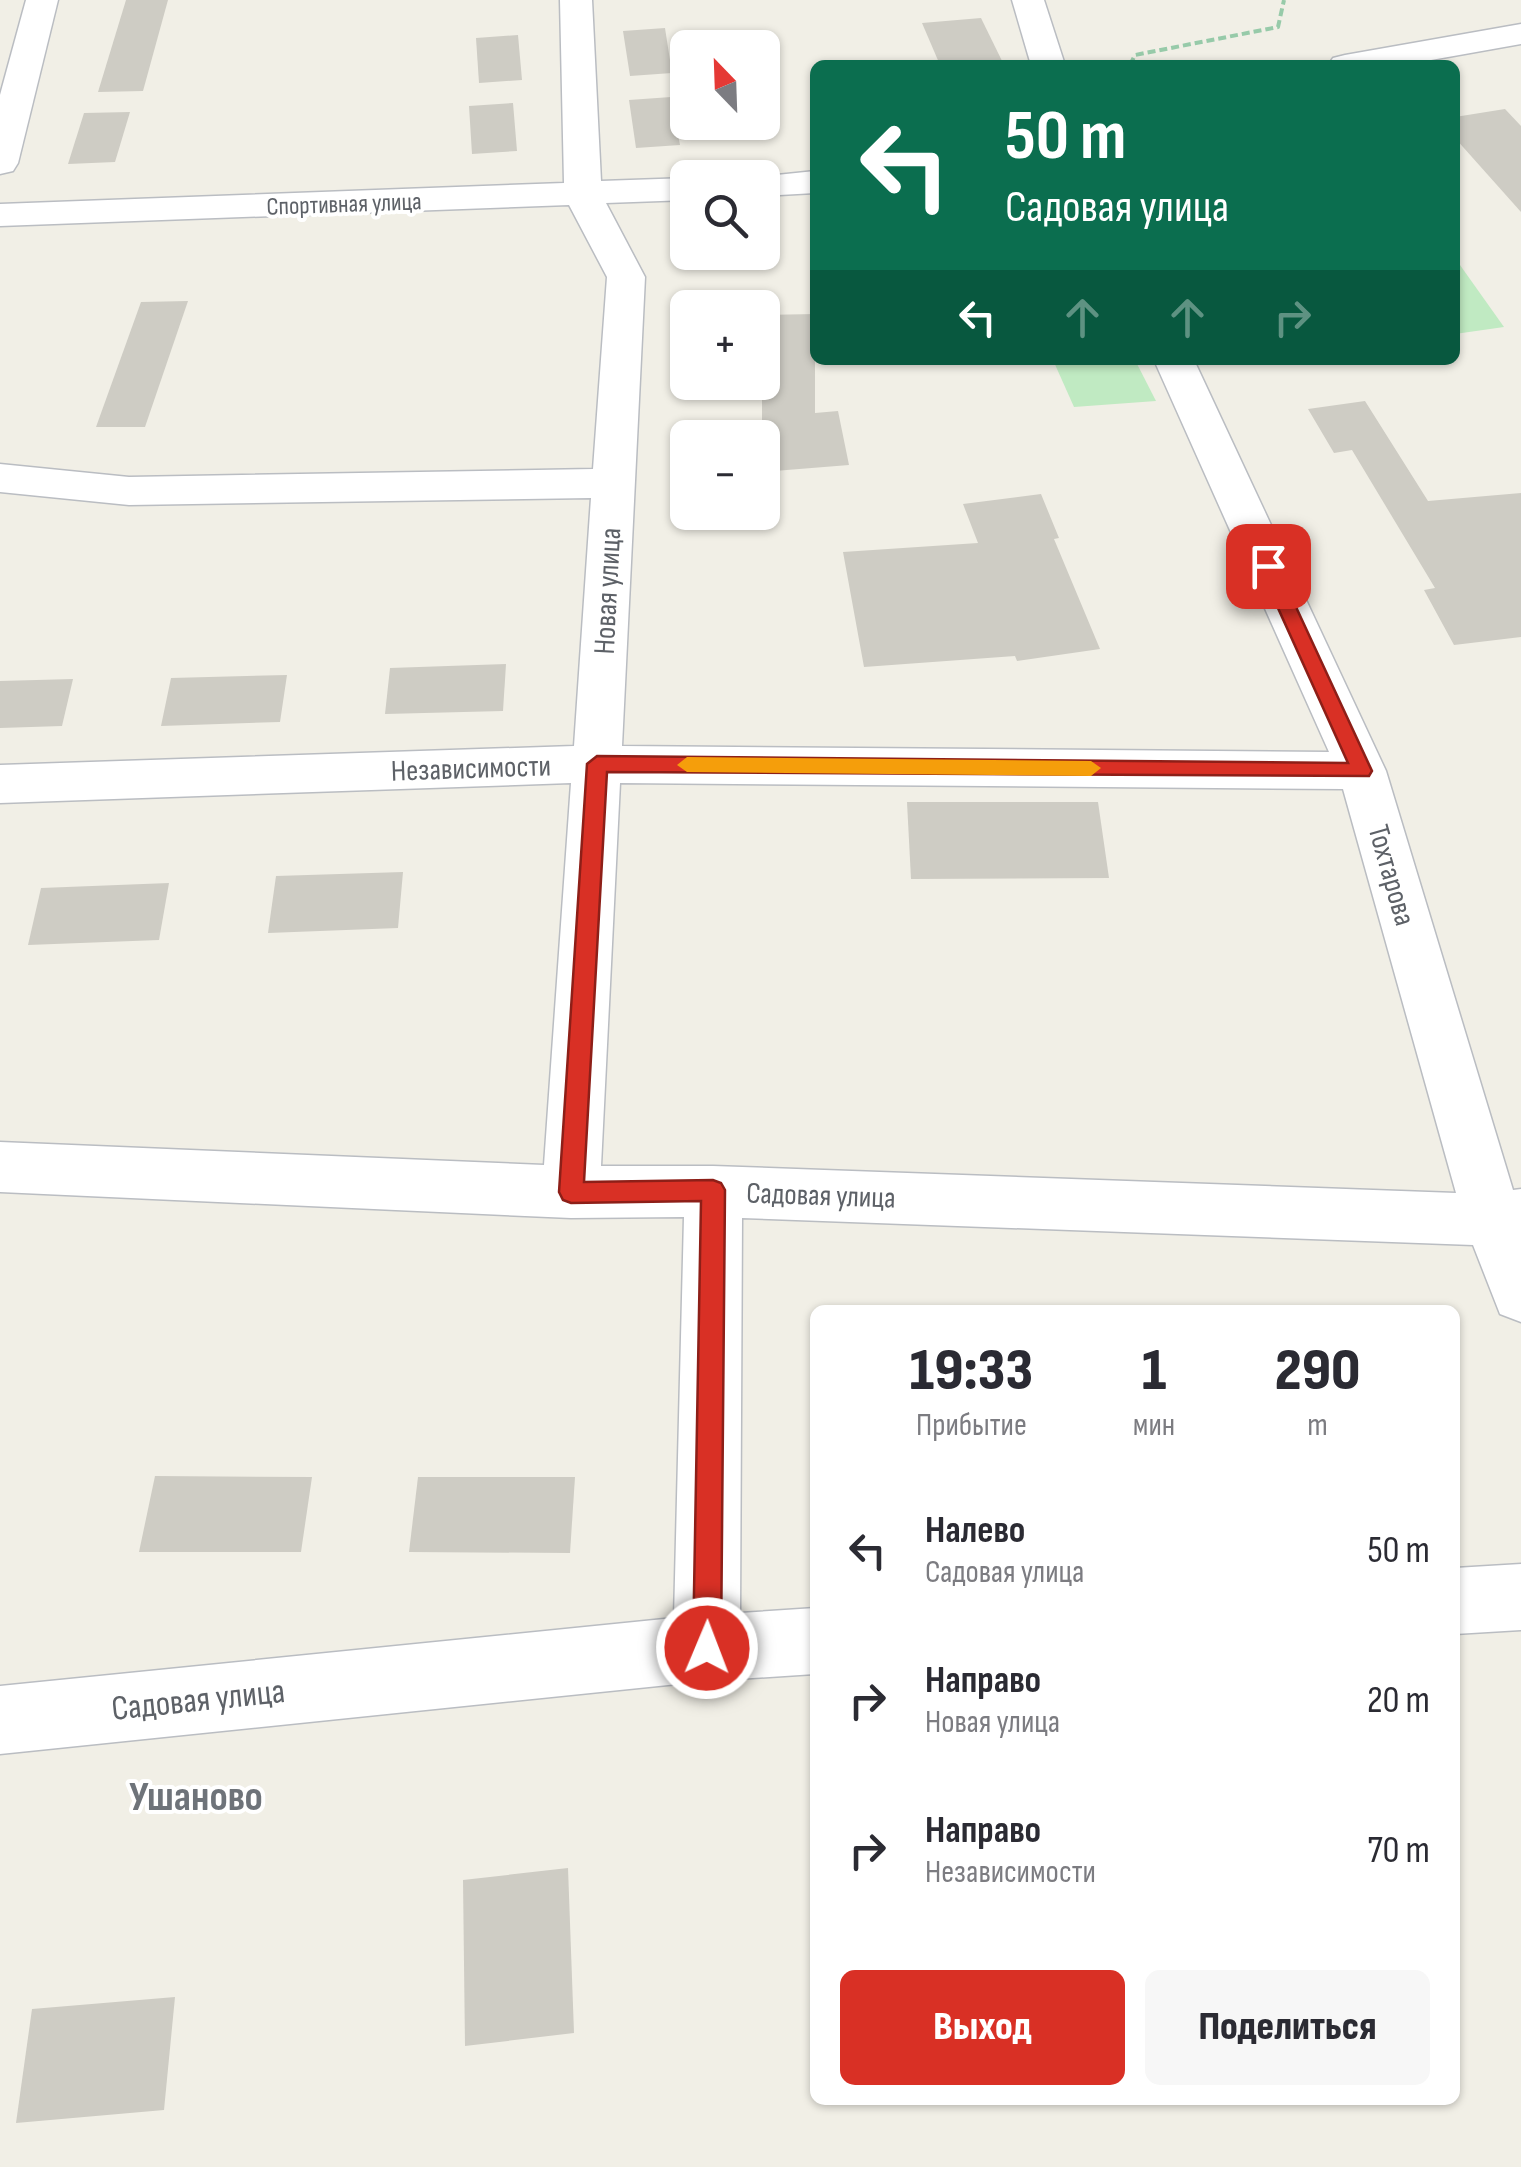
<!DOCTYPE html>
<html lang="ru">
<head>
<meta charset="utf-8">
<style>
	body { margin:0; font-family:"Sofia Sans Condensed",sans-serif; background:#f7f7f7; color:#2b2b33; height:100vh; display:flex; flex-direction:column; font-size:38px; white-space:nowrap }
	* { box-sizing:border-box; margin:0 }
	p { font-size:32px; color:#7c7c81 }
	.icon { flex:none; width:55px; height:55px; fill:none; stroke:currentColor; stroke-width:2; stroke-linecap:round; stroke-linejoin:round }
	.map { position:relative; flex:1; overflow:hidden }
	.panel { position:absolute; left:810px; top:1305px; width:650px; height:800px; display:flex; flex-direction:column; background:#fff; border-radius:15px; box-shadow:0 2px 8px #0004 }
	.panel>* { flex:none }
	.guide { position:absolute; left:810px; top:60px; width:650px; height:305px; border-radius:15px; box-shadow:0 2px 8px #0004; background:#0b6e4f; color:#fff; overflow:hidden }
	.needle { width:65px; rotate:337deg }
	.fabs { position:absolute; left:670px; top:30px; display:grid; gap:20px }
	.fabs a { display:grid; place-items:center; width:110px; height:110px; border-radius:15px; background:#fff; box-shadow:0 2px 8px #0004; font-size:50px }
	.pin { position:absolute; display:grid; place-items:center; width:85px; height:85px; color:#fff; margin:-42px; border-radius:20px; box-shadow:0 5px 15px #0006 }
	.me { position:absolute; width:110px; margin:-55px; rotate:1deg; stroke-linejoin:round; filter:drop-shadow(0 0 8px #0008) }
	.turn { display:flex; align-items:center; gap:35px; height:210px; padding:0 30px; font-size:45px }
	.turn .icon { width:130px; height:130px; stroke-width:2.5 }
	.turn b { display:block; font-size:70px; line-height:85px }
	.lanes { display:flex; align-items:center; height:95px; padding:0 30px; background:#0003; justify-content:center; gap:50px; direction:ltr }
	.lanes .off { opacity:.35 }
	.eta { display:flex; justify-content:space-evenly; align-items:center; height:170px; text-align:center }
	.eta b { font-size:60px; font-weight:800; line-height:70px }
	.button { display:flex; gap:20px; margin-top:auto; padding:20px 30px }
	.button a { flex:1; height:115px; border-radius:15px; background:#d93025; color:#fff; font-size:40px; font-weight:800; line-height:115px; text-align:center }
	.button a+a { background:#f7f7f7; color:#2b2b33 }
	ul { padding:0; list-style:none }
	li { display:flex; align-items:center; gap:30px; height:150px; padding:0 30px }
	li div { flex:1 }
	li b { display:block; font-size:38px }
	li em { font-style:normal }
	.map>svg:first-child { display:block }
</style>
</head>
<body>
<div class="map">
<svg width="1521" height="2167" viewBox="0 0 1521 2167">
	<rect width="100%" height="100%" fill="#f1efe6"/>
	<g fill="#c0eac2">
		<polygon points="1455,258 1504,327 1455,334"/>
		<polygon points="1053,360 1135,360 1156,401 1074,407"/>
	</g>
	<g fill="#ceccc4">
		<polygon points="126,0 168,0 143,91 98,92"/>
		<polygon points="981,18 1004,65 940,65 922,23"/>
		<polygon points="665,28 672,73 630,76 623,31"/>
		<polygon points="518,35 522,80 479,83 476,38"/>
		<polygon points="671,97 680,145 636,148 629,100"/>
		<polygon points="513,103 517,151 472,154 469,106"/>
		<polygon points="1505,109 1521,126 1521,212 1455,138 1455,117"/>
		<polygon points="130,112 115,162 68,164 84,113"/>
		<polygon points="188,301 145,427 96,427 141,302"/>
		<polygon points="815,314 815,413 838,411 849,465 762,472 762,315"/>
		<polygon points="1365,401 1428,501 1521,493 1521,637 1454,645 1424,590 1435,588 1352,450 1334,453 1308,409"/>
		<polygon points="1041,494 1059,538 1054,539 1100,649 1017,661 1015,656 864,667 843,552 978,543 963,504"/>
		<polygon points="506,664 503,711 385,714 390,668"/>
		<polygon points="287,675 280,722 161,726 171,678"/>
		<polygon points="73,679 62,726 0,728 0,681"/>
		<polygon points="907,802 1098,802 1109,878 911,879"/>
		<polygon points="403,872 398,928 268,933 276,876"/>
		<polygon points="169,883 159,940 28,945 41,888"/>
		<polygon points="155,1476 312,1477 301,1552 139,1552"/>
		<polygon points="418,1477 575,1477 570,1553 409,1552"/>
		<polygon points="568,1868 574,2033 465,2046 463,1880"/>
		<polygon points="175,1997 164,2110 16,2123 32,2009"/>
	</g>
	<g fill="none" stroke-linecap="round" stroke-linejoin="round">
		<g stroke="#babdc2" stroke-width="3">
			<g id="minor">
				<polygon points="26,0 58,0 18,163 13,171 0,174 0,95"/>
				<path d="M 560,0 L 592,0 L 601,181 L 688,178 L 688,200 L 606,203 L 645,277 L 622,746 L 1329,752 L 1154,360 L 1194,360 L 1386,771 L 1513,1190 L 1521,1189 L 1521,1322 L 1500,1314 L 1473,1245 L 742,1218 L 740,1613 L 815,1608 L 815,1674 L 707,1681 L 0,1754 L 0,1686 L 674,1618 L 684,1217 L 571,1218 L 0,1192 L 0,1142 L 544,1165 L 571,783 L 0,803 L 0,765 L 574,746 L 591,498 L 129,505 L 0,492 L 0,464 L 129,477 L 593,469 L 607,277 L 569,205 L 0,226 L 0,204 L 564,183 ZM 620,783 L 1343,789 L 1456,1193 L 713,1166 L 601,1166 Z"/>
				<polygon points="1012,0 1044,0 1065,65 1031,65"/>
				<polygon points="1521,24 1521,44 1403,65 1328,65 1333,58 1345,55"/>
				<polygon points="815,171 815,193 762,196 762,178 749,178"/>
				<polygon points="1521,1564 1521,1630 1455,1634 1455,1568"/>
			</g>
		</g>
		<polyline stroke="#97caa9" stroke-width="4" stroke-dasharray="8 4" stroke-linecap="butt" points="1130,65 1135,55 1278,27 1284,0"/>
		<use href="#minor" fill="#fff" fill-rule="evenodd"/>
	</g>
	<polygon fill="#d93025" stroke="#8d1f18" stroke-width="2.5" points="1268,559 1277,566 1372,771 1369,776 607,772 584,1182 713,1180 721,1183 725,1190 721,1648 716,1657 707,1661 697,1657 693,1648 701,1201 571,1203 563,1200 559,1192 587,764 597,756 1348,763 1259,566"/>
	<polygon fill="#f59e0b" points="687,757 1091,761 1101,768 1091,776 687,772 677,765"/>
	<g text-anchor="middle" stroke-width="8" stroke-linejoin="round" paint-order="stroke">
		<g font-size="25" fill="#5d6167" stroke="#fff">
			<text transform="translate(344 203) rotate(-2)" y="9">Спортивная улица</text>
		</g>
		<g font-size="30" fill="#5d6167" stroke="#fff">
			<text transform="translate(607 591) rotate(-87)" y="10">Новая улица</text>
			<text transform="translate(471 768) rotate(-2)" y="10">Независимости</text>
			<text transform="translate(1392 875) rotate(74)" y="10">Тохтарова</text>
			<text transform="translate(821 1195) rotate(2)" y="10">Садовая улица</text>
		</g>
		<g font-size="35" fill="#5d6167" stroke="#fff">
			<text transform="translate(198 1699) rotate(-6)" y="12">Садовая улица</text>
		</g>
		<g font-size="42" font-weight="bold" fill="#6e7379" stroke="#fff">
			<text x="196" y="1810">Ушаново</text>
		</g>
	</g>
</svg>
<div class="fabs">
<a><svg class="needle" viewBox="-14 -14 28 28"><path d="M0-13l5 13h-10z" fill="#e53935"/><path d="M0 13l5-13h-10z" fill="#7c7c81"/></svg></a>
<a><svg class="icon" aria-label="search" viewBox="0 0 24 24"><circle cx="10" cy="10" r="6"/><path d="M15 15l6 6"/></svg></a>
<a>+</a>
<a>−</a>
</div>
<div class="pin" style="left:1268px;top:566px;background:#d93025"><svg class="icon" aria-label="arrive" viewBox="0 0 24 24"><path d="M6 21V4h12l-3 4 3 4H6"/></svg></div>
<svg class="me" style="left:707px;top:1648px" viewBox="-20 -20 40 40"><circle r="17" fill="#d93025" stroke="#fff" stroke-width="3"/><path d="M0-11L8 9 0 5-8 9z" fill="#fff"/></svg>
<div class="guide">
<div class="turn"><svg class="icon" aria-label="left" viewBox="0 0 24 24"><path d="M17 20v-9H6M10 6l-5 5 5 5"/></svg><div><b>50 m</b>Садовая улица</div></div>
<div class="lanes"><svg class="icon" aria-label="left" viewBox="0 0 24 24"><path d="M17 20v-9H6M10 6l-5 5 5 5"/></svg><svg class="icon off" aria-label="ahead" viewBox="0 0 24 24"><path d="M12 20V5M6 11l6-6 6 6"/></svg><svg class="icon off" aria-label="ahead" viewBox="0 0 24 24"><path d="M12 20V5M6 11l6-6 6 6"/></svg><svg class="icon off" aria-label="right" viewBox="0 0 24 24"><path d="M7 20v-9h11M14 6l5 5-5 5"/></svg></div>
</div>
<section class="panel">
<div class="eta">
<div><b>19:33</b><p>Прибытие</p></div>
<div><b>1</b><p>мин</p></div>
<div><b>290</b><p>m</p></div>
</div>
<ul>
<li><svg class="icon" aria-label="left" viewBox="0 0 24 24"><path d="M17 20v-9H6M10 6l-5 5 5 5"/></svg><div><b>Налево</b><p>Садовая улица</p></div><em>50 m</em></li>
<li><svg class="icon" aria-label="right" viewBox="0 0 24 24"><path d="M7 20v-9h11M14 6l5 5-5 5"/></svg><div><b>Направо</b><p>Новая улица</p></div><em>20 m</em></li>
<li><svg class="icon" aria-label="right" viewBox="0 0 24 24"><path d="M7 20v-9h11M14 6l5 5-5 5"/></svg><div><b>Направо</b><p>Независимости</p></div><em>70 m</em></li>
</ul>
<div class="button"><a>Выход</a><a>Поделиться</a></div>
</section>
</div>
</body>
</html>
